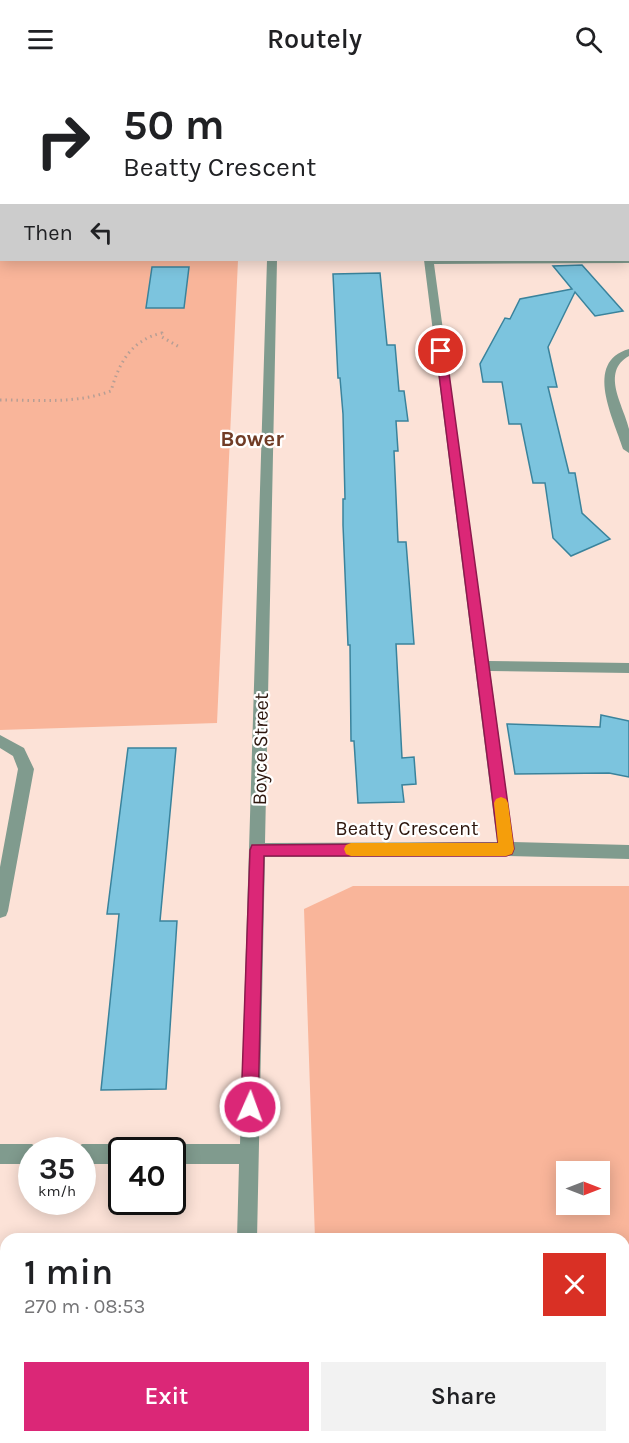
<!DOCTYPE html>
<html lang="en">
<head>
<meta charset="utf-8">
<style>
	body { margin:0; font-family:Karla,sans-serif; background:#f2f2f2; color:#202124; height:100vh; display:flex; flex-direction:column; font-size:22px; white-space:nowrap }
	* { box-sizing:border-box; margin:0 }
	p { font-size:20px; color:#757577 }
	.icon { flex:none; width:33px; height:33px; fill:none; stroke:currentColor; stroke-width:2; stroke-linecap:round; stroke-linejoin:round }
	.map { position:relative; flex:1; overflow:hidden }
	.drawer { position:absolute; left:0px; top:1155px; width:630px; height:210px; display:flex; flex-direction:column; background:#fff; border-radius:18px 18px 0 0; box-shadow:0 3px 15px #0003 }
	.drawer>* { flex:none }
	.hud { position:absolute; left:0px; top:0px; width:630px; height:183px; box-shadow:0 3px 15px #0003; background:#fff; color:#202124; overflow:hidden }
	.needle { width:39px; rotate:90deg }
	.tools { position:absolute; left:556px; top:1083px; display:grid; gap:12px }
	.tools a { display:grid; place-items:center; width:54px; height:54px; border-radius:0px; background:#fff; box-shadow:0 3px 15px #0003; font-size:30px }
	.speed { position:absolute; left:18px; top:1059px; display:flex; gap:12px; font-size:30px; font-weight:700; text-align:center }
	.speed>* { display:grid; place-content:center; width:78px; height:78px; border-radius:50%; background:#fff; box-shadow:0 3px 15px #0003; line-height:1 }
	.speed small { font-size:15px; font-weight:400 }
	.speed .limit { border:3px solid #111; border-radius:9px; background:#fff; color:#111 }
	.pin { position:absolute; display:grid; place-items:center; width:51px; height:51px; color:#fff; margin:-26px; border:3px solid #fff; border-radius:50%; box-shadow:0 2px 6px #0007 }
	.me { position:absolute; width:66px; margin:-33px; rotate:2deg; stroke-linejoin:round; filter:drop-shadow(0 0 4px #0008) }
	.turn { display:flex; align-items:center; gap:21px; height:126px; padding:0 24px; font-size:27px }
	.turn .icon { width:78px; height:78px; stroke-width:2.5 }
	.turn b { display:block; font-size:42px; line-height:51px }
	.then { display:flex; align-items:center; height:57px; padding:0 24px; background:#0003; gap:12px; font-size:22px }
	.round { display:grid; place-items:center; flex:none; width:63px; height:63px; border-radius:0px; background:#f2f2f2 }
	.summary { display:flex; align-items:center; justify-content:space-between; height:102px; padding:0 24px }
	h1 { font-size:36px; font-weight:600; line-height:45px }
	.button { display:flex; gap:12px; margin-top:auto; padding:12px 24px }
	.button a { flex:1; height:69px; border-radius:0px; background:#db2777; color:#fff; font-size:24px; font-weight:600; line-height:69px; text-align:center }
	.button a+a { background:#f2f2f2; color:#202124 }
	header { display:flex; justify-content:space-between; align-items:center; height:78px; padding:0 24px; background:#fff; font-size:27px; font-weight:600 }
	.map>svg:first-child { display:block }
</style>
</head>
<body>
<header><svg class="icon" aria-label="menu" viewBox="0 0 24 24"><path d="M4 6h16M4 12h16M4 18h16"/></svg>Routely<svg class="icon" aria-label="search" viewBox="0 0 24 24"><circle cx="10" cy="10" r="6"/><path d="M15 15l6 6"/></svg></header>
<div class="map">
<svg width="629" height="1365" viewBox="0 0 629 1365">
	<rect width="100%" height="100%" fill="#fce2d7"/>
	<g fill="#f9b59a" fill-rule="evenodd">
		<polygon points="0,98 2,182 238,182 217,645 0,652"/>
		<path d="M 353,808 L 629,808 L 629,1349 L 624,1350 L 624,1161 L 315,1161 L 304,831 ZM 567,1094 L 600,1094 L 600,1126 L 567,1126 Z"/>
	</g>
	<g fill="#7cc4de" stroke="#3a839c" stroke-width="1.5">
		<polygon points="582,187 623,233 595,238 575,214 548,269 557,309 548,309 569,395 575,395 582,435 610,461 571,478 553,460 545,405 533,405 521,346 509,346 502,304 483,304 480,286 505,240 510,241 520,221 572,211 553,188"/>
		<polygon points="152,189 189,189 184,230 146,230"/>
		<polygon points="380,195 387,267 395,267 399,313 404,313 408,343 396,343 398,373 394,373 398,464 406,464 414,566 396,566 402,680 414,679 416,706 402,707 404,724 358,725 354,663 351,663 350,567 348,567 343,447 343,421 345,421 343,336 340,300 338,300 333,196"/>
		<polygon points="601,637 629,643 629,699 609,695 515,696 507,646 600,649"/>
		<polygon points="128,670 176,670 160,843 177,843 166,1011 101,1012 119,836 107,836"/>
	</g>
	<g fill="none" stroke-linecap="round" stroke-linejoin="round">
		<path stroke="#b79e94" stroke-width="3" stroke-dasharray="1.5 4" stroke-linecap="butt" d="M 0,322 C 37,322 76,326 111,313 C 119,285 131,262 162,255 L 162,259 L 181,270"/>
		<g fill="#809b8e" fill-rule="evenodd">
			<rect x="24" y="0" width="8" height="2"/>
			<rect x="147" y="0" width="8" height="2"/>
			<rect x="271" y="0" width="8" height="2"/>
			<rect x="459" y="0" width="8" height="2"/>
			<rect x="581" y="0" width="8" height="2"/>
			<rect x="0" y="88" width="2" height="6"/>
			<rect x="628" y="103" width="1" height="6"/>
			<polygon points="629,179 629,185 434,186 488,583 629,585 629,595 490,593 513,764 629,767 629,781 506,778 265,779 257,1161 237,1161 239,1086 172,1086 172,1072 164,1072 172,1066 240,1066 267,182 277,182 265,765 497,764 424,182 628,182"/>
			<path d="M 629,271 L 629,278 C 600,294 624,328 629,351 C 629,358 629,367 629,375 L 623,371 C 614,341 583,284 629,271 Z"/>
			<polygon points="0,657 24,670 34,691 8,833 6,838 0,840 0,789 18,691 13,678 0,670"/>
			<polygon points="0,1066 32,1066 40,1072 32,1072 32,1086 0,1086"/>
			<polygon points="82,1066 122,1066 130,1072 122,1072 122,1086 82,1086 82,1072 74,1072"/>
			<rect x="231" y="1359" width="22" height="6"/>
		</g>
	</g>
	<polygon fill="#db2777" stroke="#8e194d" stroke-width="1.5" points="441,270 446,273 514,771 512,776 506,778 264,778 258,1029 256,1035 250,1037 244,1035 241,1029 250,772 252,767 498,765 436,273"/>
	<polygon fill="#f59e0b" points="501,719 506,721 508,725 514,771 512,776 506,778 351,778 346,776 344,771 346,767 351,765 498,765 494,725 496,721"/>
	<g text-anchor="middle" stroke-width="4.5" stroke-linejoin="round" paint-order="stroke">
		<g font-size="20" fill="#2e170e" stroke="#fff">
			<text transform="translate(260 671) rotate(-89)" y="7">Boyce Street</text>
			<text x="407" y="757">Beatty Crescent</text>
		</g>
		<g font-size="22" font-weight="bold" fill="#703c26" stroke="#fff">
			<text x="252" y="368">Bower</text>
		</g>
	</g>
</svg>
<div class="tools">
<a><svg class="needle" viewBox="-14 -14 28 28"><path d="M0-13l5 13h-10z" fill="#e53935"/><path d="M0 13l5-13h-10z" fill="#757577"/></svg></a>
</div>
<div class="speed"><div>35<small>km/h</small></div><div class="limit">40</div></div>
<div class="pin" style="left:441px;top:273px;background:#d93025"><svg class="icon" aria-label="arrive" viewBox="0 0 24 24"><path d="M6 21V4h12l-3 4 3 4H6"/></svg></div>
<svg class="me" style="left:250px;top:1029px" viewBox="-20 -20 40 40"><circle r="17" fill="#db2777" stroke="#fff" stroke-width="3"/><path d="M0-11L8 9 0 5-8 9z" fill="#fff"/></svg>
<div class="hud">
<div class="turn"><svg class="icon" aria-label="right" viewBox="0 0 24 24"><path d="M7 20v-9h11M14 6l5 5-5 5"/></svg><div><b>50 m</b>Beatty Crescent</div></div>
<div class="then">Then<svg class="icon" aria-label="left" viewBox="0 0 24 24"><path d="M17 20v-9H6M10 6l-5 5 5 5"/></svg></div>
</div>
<section class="drawer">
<div class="summary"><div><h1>1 min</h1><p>270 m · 08:53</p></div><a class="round" style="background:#d93025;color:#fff"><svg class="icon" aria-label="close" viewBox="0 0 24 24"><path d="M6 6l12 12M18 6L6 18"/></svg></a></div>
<div class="button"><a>Exit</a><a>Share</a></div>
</section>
</div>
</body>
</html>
